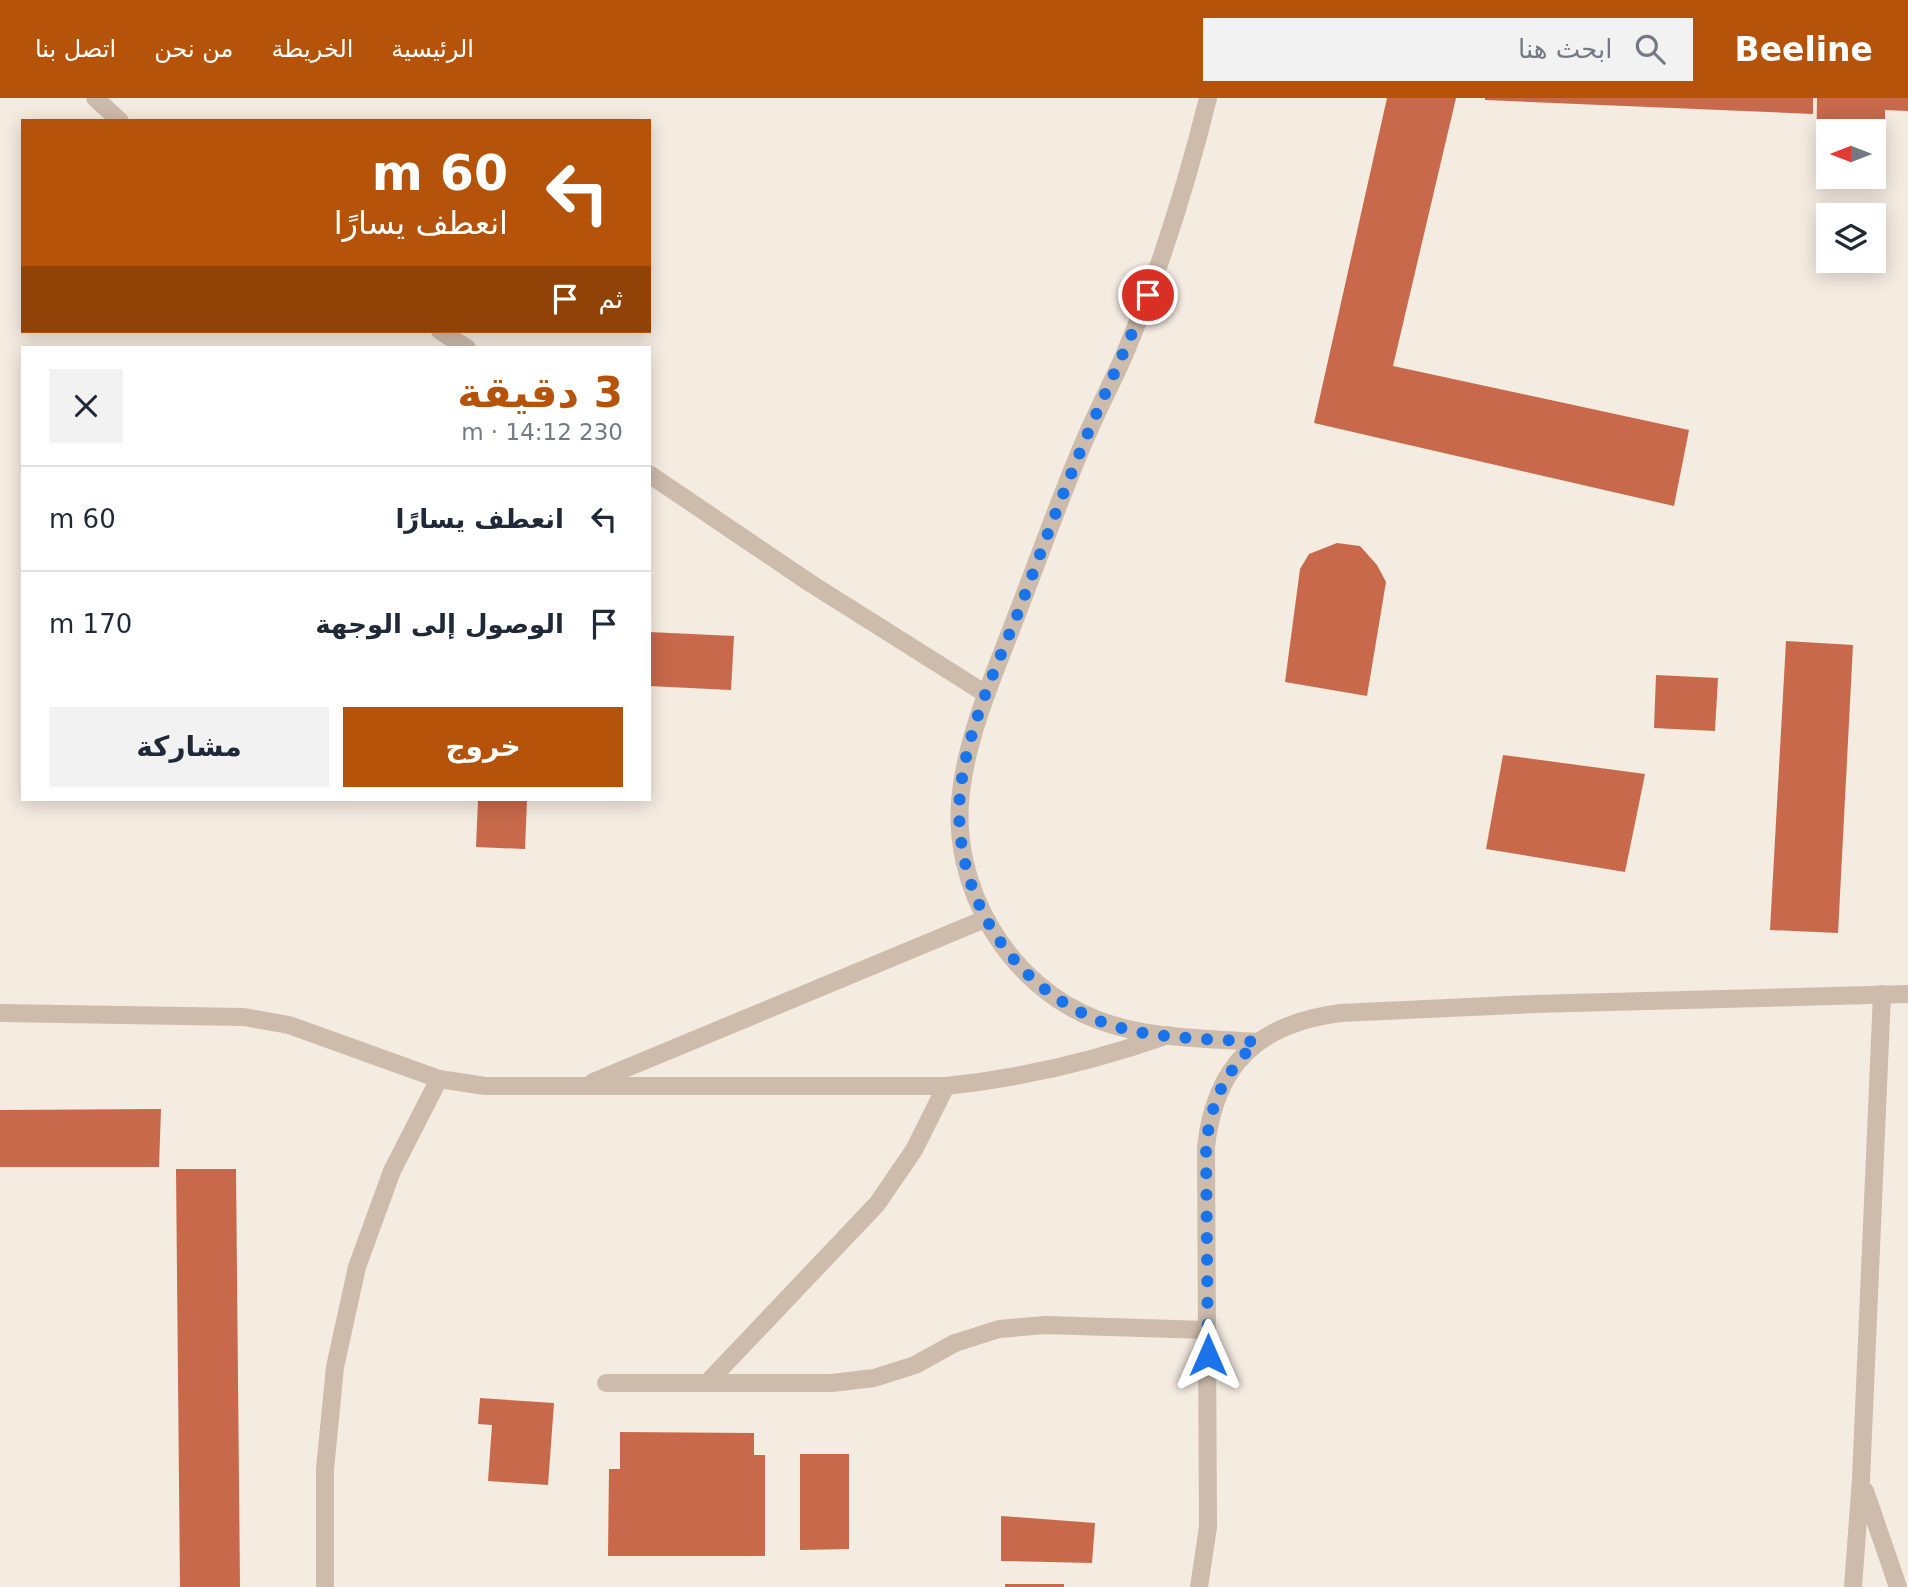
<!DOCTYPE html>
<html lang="ar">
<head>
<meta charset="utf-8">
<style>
	body { margin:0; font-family:"DejaVu Sans","Noto Sans Arabic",sans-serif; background:#f2f2f3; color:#1f2937; direction:rtl; height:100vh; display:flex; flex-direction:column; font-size:26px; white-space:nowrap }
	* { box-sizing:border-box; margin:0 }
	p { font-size:23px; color:#747a83 }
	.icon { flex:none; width:38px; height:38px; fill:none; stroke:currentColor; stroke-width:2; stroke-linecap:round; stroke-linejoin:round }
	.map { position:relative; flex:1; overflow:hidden; direction:ltr }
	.panel { position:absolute; left:21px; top:248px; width:630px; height:455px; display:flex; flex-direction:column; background:#fff; border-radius:0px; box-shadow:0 4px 18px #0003; direction:rtl }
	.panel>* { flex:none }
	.guide { position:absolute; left:21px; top:21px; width:630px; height:214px; border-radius:0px; box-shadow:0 4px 18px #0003; direction:rtl; background:#b45309; color:#fff; overflow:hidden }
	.needle { width:46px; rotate:270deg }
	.tools { position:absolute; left:1816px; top:21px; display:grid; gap:14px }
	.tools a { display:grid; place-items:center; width:70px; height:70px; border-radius:0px; background:#fff; box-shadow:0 4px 18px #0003; font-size:35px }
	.pin { position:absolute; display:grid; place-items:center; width:60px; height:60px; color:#fff; margin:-30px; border:4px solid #fff; border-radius:50%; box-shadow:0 2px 7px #0007 }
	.me { position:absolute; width:77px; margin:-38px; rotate:0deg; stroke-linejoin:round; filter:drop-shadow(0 0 5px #0008) }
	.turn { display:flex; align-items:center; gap:24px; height:147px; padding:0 28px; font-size:32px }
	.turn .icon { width:91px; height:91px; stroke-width:2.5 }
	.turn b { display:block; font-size:49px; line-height:60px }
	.then { display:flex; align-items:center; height:66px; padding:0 28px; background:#0003; gap:14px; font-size:26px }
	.round { display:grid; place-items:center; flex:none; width:74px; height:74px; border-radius:0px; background:#f2f2f3 }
	.head { display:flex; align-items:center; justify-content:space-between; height:119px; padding:0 28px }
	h1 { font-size:42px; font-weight:700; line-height:52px; color:#b45309 }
	.cta { display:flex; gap:14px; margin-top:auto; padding:14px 28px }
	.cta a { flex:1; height:80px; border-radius:0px; background:#b45309; color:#fff; font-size:28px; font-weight:700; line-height:80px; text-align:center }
	.cta a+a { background:#f2f2f3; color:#1f2937 }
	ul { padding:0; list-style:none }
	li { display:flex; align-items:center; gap:21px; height:105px; padding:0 28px; border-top:2px solid #e0e1e3 }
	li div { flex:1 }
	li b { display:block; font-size:26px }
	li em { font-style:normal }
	header { display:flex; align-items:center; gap:42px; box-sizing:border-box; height:98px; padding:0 35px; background:#b45309; color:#fff }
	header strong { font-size:33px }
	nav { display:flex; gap:38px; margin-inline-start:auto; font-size:24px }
	.search { width:490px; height:63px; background:#f2f2f3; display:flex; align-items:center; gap:18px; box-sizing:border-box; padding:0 24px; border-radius:0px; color:#747a83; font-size:26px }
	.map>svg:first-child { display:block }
</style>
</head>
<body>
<header>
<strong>Beeline</strong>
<div class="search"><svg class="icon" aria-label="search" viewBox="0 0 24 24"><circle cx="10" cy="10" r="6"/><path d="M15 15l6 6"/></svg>ابحث هنا</div>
<nav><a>الرئيسية</a><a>الخريطة</a><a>من نحن</a><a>اتصل بنا</a></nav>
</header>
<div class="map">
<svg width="1908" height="1489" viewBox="0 0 1908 1489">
	<rect width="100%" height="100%" fill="#f4ebe1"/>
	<g fill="#c8694b">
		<polygon points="1387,0 1456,0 1393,268 1689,332 1674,408 1314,325"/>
		<polygon points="1485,0 1813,0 1813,16 1485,2"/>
		<polygon points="1817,0 1908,0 1908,13 1885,12 1885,79 1874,79 1874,33 1829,33 1829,78 1816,78"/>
		<polygon points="1337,445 1360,448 1377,467 1386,484 1367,598 1285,584 1300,471 1309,456"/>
		<polygon points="649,534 734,538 731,592 649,588"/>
		<polygon points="1786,543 1853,547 1838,835 1770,832"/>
		<polygon points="1656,577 1718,580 1715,633 1654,630"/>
		<polygon points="1503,657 1645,676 1625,774 1486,751"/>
		<polygon points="478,702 527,702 525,751 476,749"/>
		<polygon points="161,1011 159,1069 0,1069 0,1012"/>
		<polygon points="176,1071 236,1071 240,1489 180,1489"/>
		<polygon points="480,1300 554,1305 548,1387 488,1383 492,1327 478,1326"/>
		<polygon points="620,1334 754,1335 754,1357 765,1357 765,1458 608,1458 609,1371 620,1371"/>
		<polygon points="800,1356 849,1356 849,1451 800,1452"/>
		<polygon points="1001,1418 1095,1425 1092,1465 1001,1463"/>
		<rect x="1005" y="1486" width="59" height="3"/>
	</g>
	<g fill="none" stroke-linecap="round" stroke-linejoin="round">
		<g stroke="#cdbbac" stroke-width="18">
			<polyline points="95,0 120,23"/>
			<path d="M 1208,0 C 1186,89 1159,175 1123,260 C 1110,289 1095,317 1083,346 C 1058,405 1037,465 1014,524 C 993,579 968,635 961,694 C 949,788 1009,889 1098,922 C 1148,941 1204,940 1256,944"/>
			<polyline points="440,233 467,250"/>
			<polyline points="649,376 810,485 986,596"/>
			<path d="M 0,915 L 244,919 L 289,927 L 439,981 L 485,988 L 946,988 C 1023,980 1095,963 1168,937"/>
			<polyline points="593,984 985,821"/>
			<polyline points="708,1284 877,1106 914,1052 946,988"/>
			<polyline points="606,1285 832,1285 874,1280 915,1267 955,1245 999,1231 1045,1227 1207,1232"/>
			<polyline points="1865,1393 1898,1489"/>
			<polyline points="325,1489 325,1371 335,1269 357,1169 392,1073 439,981"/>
			<path d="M 1199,1489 L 1208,1429 L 1206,1049 C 1215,966 1259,925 1341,915 L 1534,906 L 1908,896"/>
			<polyline points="1853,1489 1861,1381 1882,896"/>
		</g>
	</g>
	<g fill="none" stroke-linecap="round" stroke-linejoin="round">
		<path stroke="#1a73e8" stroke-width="12" stroke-dasharray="0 21.6" d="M 1148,197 C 1128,247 1104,296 1083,347 C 1060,402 1039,459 1018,515 C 995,572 966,634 960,696 C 952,791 1007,884 1095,921 C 1144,942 1204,940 1256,944 C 1224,977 1211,1002 1206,1049 L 1208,1257"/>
	</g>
</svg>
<div class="tools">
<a><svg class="needle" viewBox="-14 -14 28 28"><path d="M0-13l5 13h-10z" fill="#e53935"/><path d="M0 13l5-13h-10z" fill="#747a83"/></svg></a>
<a><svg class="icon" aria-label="layers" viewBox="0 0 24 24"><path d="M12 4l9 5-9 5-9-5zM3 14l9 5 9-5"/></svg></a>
</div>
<div class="pin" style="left:1148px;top:197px;background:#d93025"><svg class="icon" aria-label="arrive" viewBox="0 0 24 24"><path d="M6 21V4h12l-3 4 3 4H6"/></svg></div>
<svg class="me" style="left:1208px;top:1257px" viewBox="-20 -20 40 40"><path d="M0-17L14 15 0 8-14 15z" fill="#1a73e8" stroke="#fff" stroke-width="4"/></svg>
<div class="guide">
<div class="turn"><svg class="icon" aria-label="left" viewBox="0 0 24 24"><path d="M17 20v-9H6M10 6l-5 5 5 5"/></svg><div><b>60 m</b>انعطف يسارًا</div></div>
<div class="then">ثم<svg class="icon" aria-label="arrive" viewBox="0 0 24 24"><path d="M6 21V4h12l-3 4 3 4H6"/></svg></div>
</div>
<section class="panel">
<div class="head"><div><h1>3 دقيقة</h1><p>230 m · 14:12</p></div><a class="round"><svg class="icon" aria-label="close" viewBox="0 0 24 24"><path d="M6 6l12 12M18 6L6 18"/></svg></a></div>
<ul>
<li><svg class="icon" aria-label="left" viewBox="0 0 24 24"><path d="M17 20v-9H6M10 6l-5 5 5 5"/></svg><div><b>انعطف يسارًا</b></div><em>60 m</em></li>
<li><svg class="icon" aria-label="arrive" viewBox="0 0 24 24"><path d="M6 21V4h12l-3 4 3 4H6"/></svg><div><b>الوصول إلى الوجهة</b></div><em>170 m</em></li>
</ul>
<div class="cta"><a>خروج</a><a>مشاركة</a></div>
</section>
</div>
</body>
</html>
